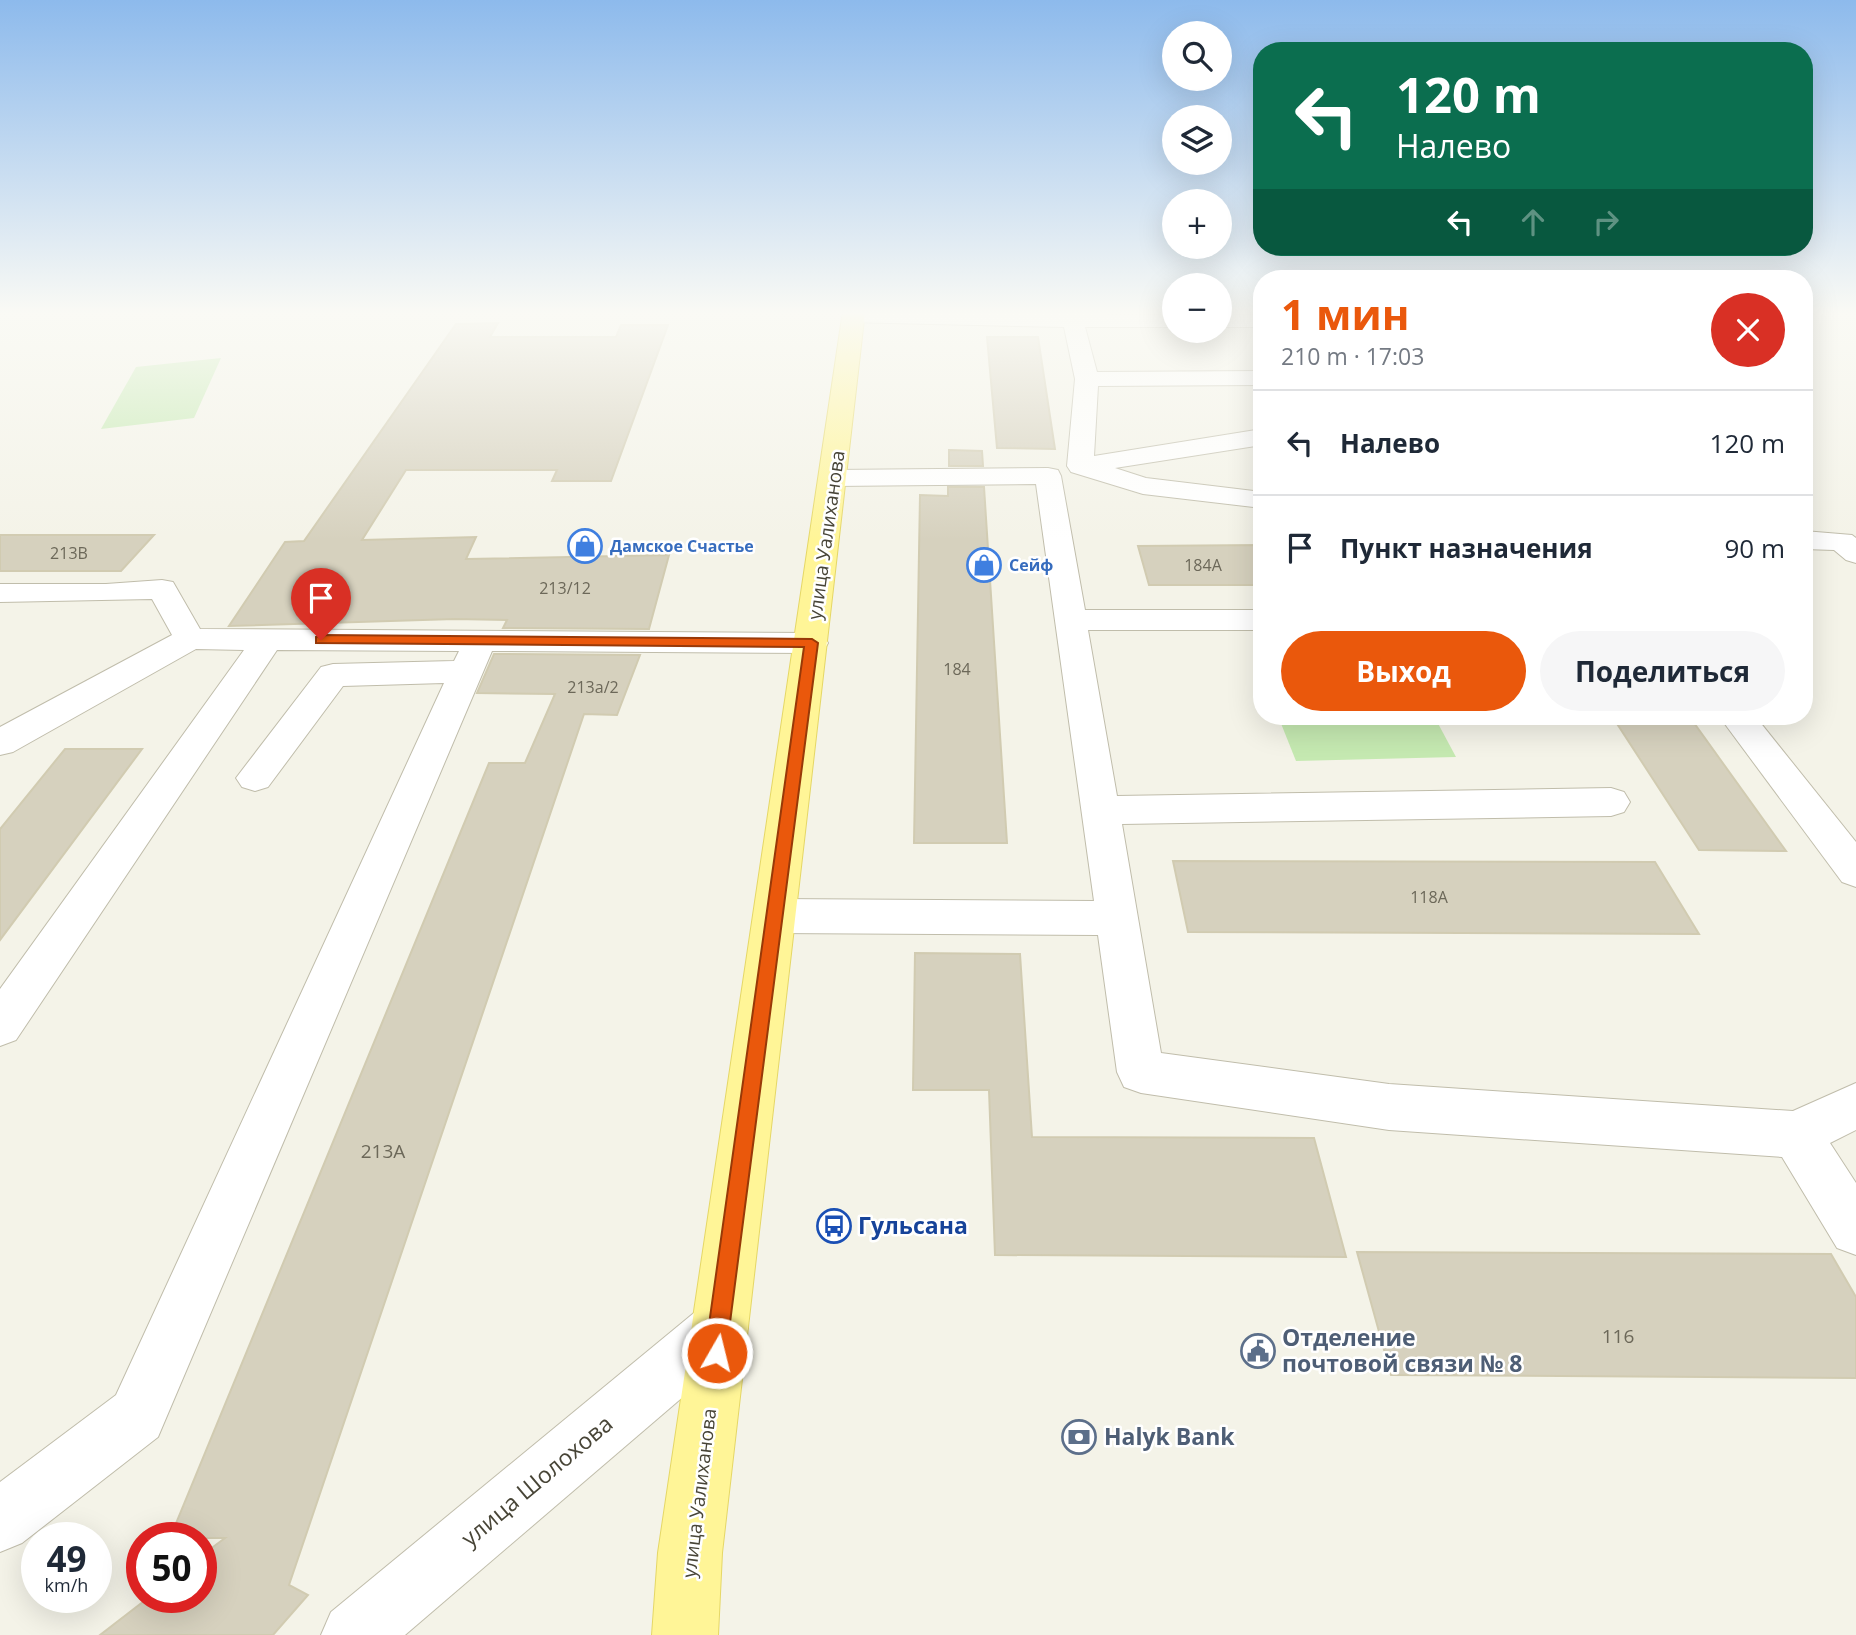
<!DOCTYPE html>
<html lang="ru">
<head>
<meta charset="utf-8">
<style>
	body { margin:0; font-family:"Open Sans",sans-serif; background:#f6f6f7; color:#1f2937; height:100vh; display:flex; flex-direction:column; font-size:26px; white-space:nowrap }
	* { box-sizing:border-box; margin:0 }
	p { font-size:23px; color:#747a83 }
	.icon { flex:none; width:38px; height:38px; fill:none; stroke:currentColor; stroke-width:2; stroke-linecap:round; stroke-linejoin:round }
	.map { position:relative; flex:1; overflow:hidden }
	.drawer { position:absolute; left:1253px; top:270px; width:560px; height:455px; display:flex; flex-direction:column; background:#fff; border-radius:28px; box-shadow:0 7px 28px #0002 }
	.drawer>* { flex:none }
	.banner { position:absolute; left:1253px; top:42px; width:560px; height:214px; border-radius:28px; box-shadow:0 7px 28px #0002; background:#0b6e4f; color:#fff; overflow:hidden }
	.controls { position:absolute; left:1162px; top:21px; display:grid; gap:14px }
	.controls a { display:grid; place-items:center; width:70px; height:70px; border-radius:50%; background:#fff; box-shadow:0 7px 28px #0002; font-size:35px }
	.speed { position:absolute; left:21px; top:1522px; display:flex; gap:14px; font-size:35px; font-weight:700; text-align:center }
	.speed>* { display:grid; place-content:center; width:91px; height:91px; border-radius:50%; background:#fff; box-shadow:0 7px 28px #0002; line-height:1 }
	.speed small { font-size:18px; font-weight:400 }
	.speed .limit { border:10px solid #d22; background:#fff; color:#111 }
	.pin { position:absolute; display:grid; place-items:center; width:60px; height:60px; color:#fff; margin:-72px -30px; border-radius:50% 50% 50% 0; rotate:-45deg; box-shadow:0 0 7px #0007 }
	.pin .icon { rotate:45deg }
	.me { position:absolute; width:77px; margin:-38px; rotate:8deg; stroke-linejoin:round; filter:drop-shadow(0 0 5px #0008) }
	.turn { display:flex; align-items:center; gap:24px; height:147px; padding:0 28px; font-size:32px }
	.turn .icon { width:91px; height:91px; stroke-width:2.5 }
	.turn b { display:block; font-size:49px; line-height:60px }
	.lanes { display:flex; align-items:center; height:66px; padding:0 28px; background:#0003; justify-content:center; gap:35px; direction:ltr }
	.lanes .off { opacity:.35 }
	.round { display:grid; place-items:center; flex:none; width:74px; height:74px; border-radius:37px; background:#f6f6f7 }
	.headline { display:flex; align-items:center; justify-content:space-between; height:119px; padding:0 28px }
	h1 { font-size:42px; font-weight:700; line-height:52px; color:#ea580c }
	.cta { display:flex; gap:14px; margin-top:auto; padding:14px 28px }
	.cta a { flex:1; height:80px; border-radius:42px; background:#ea580c; color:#fff; font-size:28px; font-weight:700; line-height:80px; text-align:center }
	.cta a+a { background:#f6f6f7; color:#1f2937 }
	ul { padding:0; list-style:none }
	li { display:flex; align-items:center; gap:21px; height:105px; padding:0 28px; border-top:2px solid #e0e1e3 }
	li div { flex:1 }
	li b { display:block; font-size:26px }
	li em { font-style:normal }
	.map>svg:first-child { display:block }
</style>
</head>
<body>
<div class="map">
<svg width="1856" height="1635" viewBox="0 0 1856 1635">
	<rect width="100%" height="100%" fill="#f4f3e8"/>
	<g fill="#c5e9b1">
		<polygon points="221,358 194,418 101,429 136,367"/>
		<polygon points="1278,716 1434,716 1456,757 1296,761"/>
	</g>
	<g fill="#d6d1be" stroke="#d1cbb1" stroke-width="2">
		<polygon points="498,323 490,337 616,337 621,325 668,325 611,481 552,481 557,470 406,470 362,540 476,537 466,559 669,555 649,629 503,628 507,620 455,619 229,626 285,542 304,541 456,324"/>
		<polygon points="987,337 1038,337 1055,449 997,448"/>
		<polygon points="949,450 982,451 983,466 949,466"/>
		<polygon points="948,487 984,487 1007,843 914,843 920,495 948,496"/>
		<polygon points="0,535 154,535 121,571 0,571"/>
		<polygon points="1262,545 1262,585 1149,585 1138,546"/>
		<polygon points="494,654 640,655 617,715 584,714 289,1585 308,1595 273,1635 100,1635 148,1598 201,1598 201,1556 225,1538 170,1538 489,763 525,763 555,694 477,693"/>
		<polygon points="1612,716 1689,716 1786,851 1699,850"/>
		<polygon points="65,749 142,749 0,940 0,829"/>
		<polygon points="1173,861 1655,862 1699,934 1188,932"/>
		<polygon points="915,953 1020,954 1032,1137 1314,1138 1346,1257 995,1255 989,1090 913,1090"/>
		<polygon points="1357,1252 1831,1254 1856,1297 1856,1378 1391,1375"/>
	</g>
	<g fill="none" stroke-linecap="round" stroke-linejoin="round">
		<g stroke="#c0bdab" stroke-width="2">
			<g id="minor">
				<polygon points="855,311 1174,315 1174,327 1085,327 1097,372 1262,371 1262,385 1098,386 1094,456 1262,429 1262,445 1115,468 1146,478 1262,492 1262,508 1143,494 1071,472 1067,466 1075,379 1064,327 847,322 844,317"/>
				<rect x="1220" y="315" width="42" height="12"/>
				<polygon points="1048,468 1058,470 1061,476 1085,610 1262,610 1262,630 1088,630 1117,796 1611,788 1624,792 1630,802 1624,812 1611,816 1122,824 1161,1053 1389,1084 1793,1111 1856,1083 1856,1130 1830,1143 1856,1183 1856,1255 1837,1248 1782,1157 1389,1130 1141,1093 1124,1087 1117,1072 1098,935 775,933 760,928 754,916 760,904 775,899 1094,901 1036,484 834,486 824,484 821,478 824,472 834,470"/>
				<polygon points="1804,531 1852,535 1856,538 1856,563 1846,560 1834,550 1804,549"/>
				<polygon points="162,580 173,582 200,629 812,633 824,636 828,643 824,650 812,653 492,651 158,1437 22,1543 0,1552 0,1482 116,1395 444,683 343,686 268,787 255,791 242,787 236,778 321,667 333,664 454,661 459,651 277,650 16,1040 0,1046 0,989 244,650 196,649 13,752 0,755 0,727 172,635 152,599 0,602 0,584 106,584"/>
				<polygon points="1719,716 1755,716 1856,842 1856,887 1842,882"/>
				<polygon points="720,1300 740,1308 748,1328 740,1348 405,1635 321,1635 331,1612 700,1308"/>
			</g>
		</g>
		<g stroke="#e5d766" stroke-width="2">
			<polygon id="major" points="843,311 865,311 722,1553 718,1635 652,1635 658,1553"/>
		</g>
		<use href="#minor" fill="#fff" fill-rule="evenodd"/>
		<use href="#major" fill="#fff597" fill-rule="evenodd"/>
	</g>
	<linearGradient id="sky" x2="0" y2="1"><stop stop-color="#8dbaec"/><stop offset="0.58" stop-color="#fafaf5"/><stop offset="1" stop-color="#fafaf5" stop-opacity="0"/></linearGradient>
	<rect width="1856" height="540" fill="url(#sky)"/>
	<polygon fill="#ea580c" stroke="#983908" stroke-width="2" points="321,635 812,639 818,643 725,1361 717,1364 709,1361 705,1353 804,647 316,643 316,637"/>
	<defs>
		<g id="shop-ring" transform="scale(1.75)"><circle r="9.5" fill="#fff" stroke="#3f7fe0" stroke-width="1.5"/><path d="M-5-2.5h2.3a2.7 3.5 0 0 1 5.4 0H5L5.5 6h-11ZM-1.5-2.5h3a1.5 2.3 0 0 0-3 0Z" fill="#3f7fe0"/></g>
		<g id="bus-ring" transform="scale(1.75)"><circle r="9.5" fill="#fff" stroke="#1a4fb4" stroke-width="1.5"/><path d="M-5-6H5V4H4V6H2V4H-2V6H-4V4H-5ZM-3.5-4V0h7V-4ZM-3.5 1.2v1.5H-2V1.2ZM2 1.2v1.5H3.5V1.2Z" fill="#1a4fb4"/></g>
		<g id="civic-ring" transform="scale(1.75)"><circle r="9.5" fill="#fff" stroke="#5c6f8a" stroke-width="1.5"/><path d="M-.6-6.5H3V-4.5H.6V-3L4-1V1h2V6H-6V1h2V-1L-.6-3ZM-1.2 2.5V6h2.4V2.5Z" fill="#5c6f8a"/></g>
		<g id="bank-ring" transform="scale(1.75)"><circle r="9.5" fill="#fff" stroke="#5c6f8a" stroke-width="1.5"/><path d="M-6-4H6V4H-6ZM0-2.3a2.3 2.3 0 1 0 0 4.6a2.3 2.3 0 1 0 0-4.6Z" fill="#5c6f8a"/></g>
	</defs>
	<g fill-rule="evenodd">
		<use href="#shop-ring" x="585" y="546"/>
		<use href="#shop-ring" x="984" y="565"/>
		<use href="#bus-ring" x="834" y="1226"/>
		<use href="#civic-ring" x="1258" y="1351"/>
		<use href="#bank-ring" x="1079" y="1437"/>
	</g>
	<g text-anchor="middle" stroke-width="5" stroke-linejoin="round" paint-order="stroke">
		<g font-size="16" font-weight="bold" fill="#366cbe" stroke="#fff" text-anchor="start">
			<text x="610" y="552">Дамское Счастье</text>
			<text x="1009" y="571">Сейф</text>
		</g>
		<g font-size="16" fill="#6c6859">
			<text x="69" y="559">213В</text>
			<text x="1203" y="571">184А</text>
			<text x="565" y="594">213/12</text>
			<text x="957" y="675">184</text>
			<text x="593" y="693">213а/2</text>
			<text x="1429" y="903">118А</text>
		</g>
		<g font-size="19" fill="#484537" stroke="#fff">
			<text transform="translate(826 535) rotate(-82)" y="7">улица Уалиханова</text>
			<text transform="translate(699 1493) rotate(-83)" y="7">улица Уалиханова</text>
		</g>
		<g font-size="19" fill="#6c6859">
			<text x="383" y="1158">213А</text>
			<text x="1618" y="1343">116</text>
		</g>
		<g font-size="23" font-weight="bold" fill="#164399" stroke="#fff" text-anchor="start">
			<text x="858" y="1234">Гульсана</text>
		</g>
		<g font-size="23" font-weight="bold" fill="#4e5e75" stroke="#fff" text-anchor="start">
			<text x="1282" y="1346">Отделение<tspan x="1282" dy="26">почтовой связи № 8</tspan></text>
			<text x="1104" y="1445">Halyk Bank</text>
		</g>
		<g font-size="23" fill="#484537" stroke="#fff">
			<text transform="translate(537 1481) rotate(-40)" y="8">улица Шолохова</text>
		</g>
	</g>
</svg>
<div class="controls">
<a><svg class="icon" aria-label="search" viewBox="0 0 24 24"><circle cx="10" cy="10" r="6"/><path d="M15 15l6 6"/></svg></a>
<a><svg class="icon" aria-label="layers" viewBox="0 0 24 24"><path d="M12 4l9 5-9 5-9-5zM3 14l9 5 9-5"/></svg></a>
<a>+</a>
<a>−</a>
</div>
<div class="speed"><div>49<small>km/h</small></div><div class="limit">50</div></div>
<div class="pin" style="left:321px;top:640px;background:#d93025"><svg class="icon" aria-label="arrive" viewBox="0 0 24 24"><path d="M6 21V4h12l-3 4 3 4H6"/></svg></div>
<svg class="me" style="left:717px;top:1353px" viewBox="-20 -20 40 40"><circle r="17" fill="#ea580c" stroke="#fff" stroke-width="3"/><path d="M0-11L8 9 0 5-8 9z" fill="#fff"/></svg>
<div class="banner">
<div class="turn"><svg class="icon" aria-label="left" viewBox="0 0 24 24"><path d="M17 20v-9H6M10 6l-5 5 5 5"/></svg><div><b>120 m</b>Налево</div></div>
<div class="lanes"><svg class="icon" aria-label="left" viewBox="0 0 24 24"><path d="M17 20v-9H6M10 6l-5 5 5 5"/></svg><svg class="icon off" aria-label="ahead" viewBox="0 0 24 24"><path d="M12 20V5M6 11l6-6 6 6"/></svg><svg class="icon off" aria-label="right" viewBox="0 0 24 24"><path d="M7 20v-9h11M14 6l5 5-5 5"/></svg></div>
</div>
<section class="drawer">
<div class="headline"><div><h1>1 мин</h1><p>210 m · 17:03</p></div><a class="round" style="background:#d93025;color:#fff"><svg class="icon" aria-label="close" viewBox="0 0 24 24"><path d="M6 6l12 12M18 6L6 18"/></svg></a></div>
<ul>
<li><svg class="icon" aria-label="left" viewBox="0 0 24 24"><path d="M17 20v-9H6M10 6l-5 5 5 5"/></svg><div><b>Налево</b></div><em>120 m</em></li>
<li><svg class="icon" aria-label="arrive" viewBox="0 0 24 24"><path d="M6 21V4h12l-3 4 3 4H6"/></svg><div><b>Пункт назначения</b></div><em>90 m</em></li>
</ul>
<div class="cta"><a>Выход</a><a>Поделиться</a></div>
</section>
</div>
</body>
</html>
